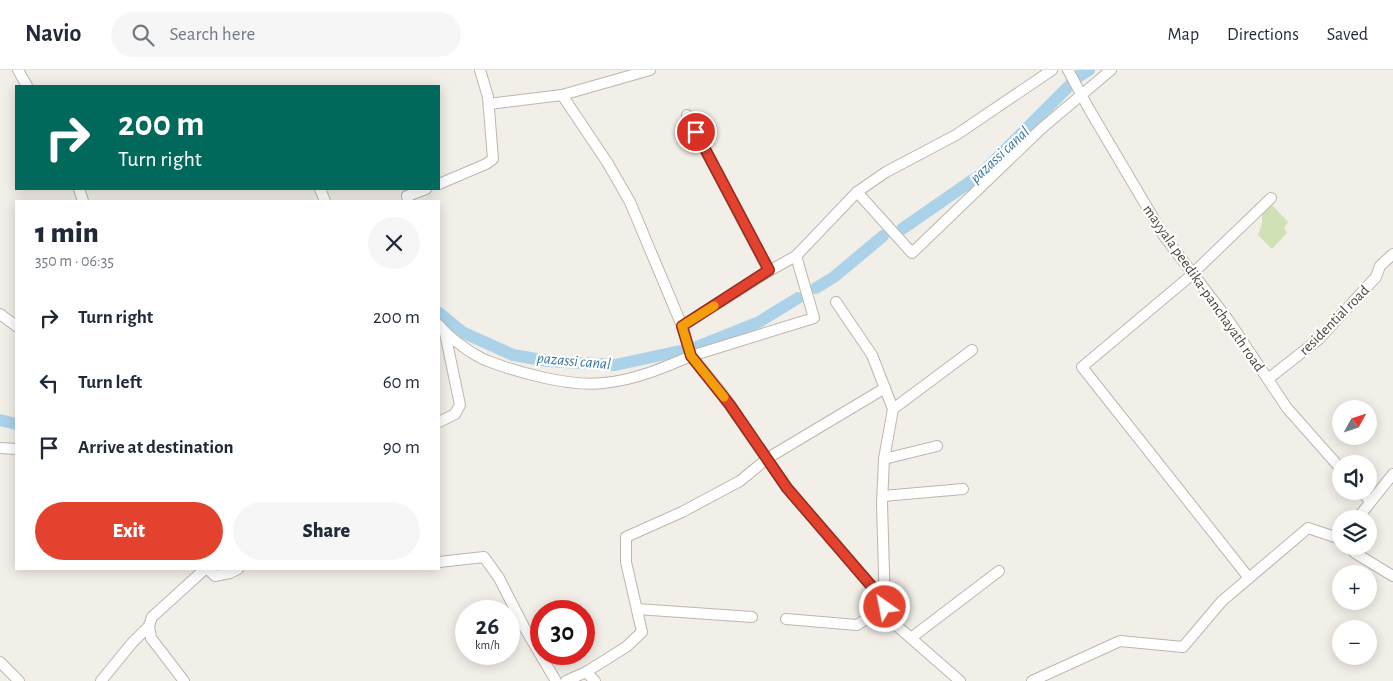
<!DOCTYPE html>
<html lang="en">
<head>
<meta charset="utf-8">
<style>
	body { margin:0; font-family:"Alegreya Sans",sans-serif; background:#f6f6f7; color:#1f2937; height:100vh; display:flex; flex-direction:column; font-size:19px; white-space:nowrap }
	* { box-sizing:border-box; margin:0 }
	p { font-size:16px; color:#747a83 }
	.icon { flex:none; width:28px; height:28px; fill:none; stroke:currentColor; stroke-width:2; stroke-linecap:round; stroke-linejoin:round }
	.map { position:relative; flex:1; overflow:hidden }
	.sheet { position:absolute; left:15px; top:130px; width:425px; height:370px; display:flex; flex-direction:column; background:#fff; border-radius:0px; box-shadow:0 2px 12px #0003 }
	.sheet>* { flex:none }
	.banner { position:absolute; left:15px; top:15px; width:425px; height:105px; border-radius:0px; box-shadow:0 2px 12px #0003; background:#00695c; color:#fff; overflow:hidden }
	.needle { width:32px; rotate:50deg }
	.controls { position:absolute; left:1332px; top:330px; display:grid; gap:10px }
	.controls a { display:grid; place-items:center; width:45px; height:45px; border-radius:50%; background:#fff; box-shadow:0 2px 12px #0003; font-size:25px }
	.speed { position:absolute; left:455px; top:530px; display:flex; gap:10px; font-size:25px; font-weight:700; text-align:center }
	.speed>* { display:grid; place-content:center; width:65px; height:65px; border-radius:50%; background:#fff; box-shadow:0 2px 12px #0003; line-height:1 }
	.speed small { font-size:12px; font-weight:400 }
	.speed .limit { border:8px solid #d22; background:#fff; color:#111 }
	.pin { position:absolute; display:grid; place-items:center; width:42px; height:42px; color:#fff; margin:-21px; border:2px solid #fff; border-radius:50%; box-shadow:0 1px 5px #0007 }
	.me { position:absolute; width:55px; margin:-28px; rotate:327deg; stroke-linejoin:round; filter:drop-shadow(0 0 4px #0008) }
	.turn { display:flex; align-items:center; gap:18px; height:105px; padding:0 20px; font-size:22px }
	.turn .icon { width:65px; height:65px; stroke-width:2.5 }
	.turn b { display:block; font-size:35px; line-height:42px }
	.round { display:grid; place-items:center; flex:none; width:52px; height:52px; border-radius:26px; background:#f6f6f7 }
	.overview { display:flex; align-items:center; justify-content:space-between; height:85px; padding:0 20px }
	h1 { font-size:30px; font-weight:800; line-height:38px }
	.cta { display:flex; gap:10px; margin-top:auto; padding:10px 20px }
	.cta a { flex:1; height:58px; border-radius:30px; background:#e3422e; color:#fff; font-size:20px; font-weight:800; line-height:58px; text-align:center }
	.cta a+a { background:#f6f6f7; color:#1f2937 }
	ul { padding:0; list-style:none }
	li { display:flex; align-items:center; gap:15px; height:65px; padding:0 20px }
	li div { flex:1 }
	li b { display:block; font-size:19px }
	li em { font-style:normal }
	header { display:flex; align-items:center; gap:30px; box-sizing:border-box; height:70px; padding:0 25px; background:#fff; border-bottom:1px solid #e0e1e3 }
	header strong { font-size:24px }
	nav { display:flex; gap:28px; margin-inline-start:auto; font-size:18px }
	.search { width:350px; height:45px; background:#f6f6f7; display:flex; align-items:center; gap:12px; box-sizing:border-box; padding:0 18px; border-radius:28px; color:#747a83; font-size:19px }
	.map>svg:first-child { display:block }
</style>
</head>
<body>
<header>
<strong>Navio</strong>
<div class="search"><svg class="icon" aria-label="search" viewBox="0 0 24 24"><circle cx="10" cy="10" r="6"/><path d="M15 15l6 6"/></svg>Search here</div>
<nav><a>Map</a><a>Directions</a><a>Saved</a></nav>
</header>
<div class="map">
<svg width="1393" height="611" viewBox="0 0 1393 611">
	<rect width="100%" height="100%" fill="#f2efe8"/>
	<polygon fill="#d0e2b5" points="1271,134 1288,152 1284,158 1287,163 1272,179 1258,165 1262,153 1262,138"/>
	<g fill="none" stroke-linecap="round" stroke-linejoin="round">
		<g stroke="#abd2e9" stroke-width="12">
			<polyline points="902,159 980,105 1079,6 1089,0"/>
			<polyline points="816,218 834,207 883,166"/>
			<polyline points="439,243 462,262 513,285 548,291 615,295 694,278 759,252 798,228"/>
			<polyline points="0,350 16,354"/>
		</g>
		<g stroke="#bdb6ac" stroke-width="12">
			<g id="minor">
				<polyline points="18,0 27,16"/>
				<polyline points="1068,0 1089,39 1164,166 1229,251 1287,338 1341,399"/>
				<polyline points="562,25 607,92 630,132 682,256 691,286 814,248 796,186 857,122 912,183 1041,59 1111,0"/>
				<polyline points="489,34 562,25 650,0"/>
				<polyline points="687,45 769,201 796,186"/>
				<polyline points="439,114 486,94 493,89 488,27 480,0"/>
				<polyline points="79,119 83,131"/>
				<polyline points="320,119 325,131"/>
				<polyline points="857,122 886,102 956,65 1052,0"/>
				<polyline points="408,131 407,126 426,119"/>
				<polyline points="0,244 16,256"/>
				<path d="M 439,255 C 448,267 474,286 488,291 C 519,303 571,317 604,313 C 635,310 663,298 691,286 L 720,321 L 787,418 L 874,519 L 897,556 L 960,611"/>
				<polyline points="682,256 769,201"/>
				<polyline points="1268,309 1319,269 1376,207 1380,196 1393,184"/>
				<polyline points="893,339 972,280"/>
				<polyline points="439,352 455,344 460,335 445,263"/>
				<polyline points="0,378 16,379"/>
				<polyline points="884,389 937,376"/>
				<polyline points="1361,421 1370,431"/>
				<polyline points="883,426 963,419"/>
				<polyline points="1357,449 1393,404"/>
				<polyline points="1350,476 1355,483 1393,506"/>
				<polyline points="439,492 484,487 499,508 524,557 556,611"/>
				<polyline points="208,499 215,506 230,503 238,499"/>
				<polyline points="1249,508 1082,297 1188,208 1271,128"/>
				<polyline points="637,539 752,547"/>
				<polyline points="786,549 857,555 885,537 882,433 884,389 893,339 872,285 836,232"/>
				<polyline points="911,568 999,501"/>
				<polyline points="0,592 19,611"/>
				<polyline points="586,602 626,577 642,562 626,492 626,467 682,442 740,411 768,388 885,318"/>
				<polyline points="101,611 132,573 149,556"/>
				<polyline points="184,611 151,568 149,556 152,547 205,499"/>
				<polyline points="566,611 586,602 595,611"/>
				<polyline points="1032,611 1120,571 1183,577 1222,531 1308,458 1341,469"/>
			</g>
		</g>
		<use href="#minor" stroke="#fff" stroke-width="10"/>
	</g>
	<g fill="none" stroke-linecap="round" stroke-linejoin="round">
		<g stroke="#942b1e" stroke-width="12">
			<polyline id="route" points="696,62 769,200 682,256 691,286 730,335 787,418 874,519 885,537"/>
		</g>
		<use href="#route" stroke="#e3422e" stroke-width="9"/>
		<polyline stroke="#f59e0b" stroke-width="9" points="714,236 682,256 691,286 724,327"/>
	</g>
	<g text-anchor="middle" stroke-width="4.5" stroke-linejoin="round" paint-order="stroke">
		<g font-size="15" fill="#453f37" stroke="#fff">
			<text transform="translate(1204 218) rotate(55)" y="5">mayyala peedika-panchayath road</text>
			<text transform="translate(1334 250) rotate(-45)" y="5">residential road</text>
		</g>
		<g font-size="16" font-style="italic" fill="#3a789f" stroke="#fff">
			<text transform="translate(999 84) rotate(-43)" y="6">pazassi canal</text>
			<text transform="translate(574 290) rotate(5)" y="6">pazassi canal</text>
		</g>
	</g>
</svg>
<div class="controls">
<a><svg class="needle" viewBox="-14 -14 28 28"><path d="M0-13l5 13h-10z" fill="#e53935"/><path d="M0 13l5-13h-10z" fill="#747a83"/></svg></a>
<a><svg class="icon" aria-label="sound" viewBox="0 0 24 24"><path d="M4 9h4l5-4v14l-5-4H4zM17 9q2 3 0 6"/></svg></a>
<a><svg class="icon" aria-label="layers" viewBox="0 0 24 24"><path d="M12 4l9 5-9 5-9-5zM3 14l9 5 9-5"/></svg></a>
<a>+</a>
<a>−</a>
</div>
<div class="speed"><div>26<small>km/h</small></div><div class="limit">30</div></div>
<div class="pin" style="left:696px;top:62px;background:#d93025"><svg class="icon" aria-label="arrive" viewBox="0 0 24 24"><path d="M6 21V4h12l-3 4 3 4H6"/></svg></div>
<svg class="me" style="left:885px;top:537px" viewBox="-20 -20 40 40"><circle r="17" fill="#e3422e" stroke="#fff" stroke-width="3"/><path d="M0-11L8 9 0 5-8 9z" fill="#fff"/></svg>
<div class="banner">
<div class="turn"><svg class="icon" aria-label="right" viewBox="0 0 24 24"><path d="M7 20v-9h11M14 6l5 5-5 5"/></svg><div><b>200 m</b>Turn right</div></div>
</div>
<section class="sheet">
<div class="overview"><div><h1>1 min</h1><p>350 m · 06:35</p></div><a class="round"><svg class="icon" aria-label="close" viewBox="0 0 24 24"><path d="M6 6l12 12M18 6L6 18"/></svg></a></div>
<ul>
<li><svg class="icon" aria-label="right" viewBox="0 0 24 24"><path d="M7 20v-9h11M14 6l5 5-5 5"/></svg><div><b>Turn right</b></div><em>200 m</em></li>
<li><svg class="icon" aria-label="left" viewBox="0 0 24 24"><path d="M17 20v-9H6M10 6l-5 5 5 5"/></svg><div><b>Turn left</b></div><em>60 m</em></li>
<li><svg class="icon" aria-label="arrive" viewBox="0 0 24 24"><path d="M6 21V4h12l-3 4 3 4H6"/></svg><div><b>Arrive at destination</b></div><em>90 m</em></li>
</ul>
<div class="cta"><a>Exit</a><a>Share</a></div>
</section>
</div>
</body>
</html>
